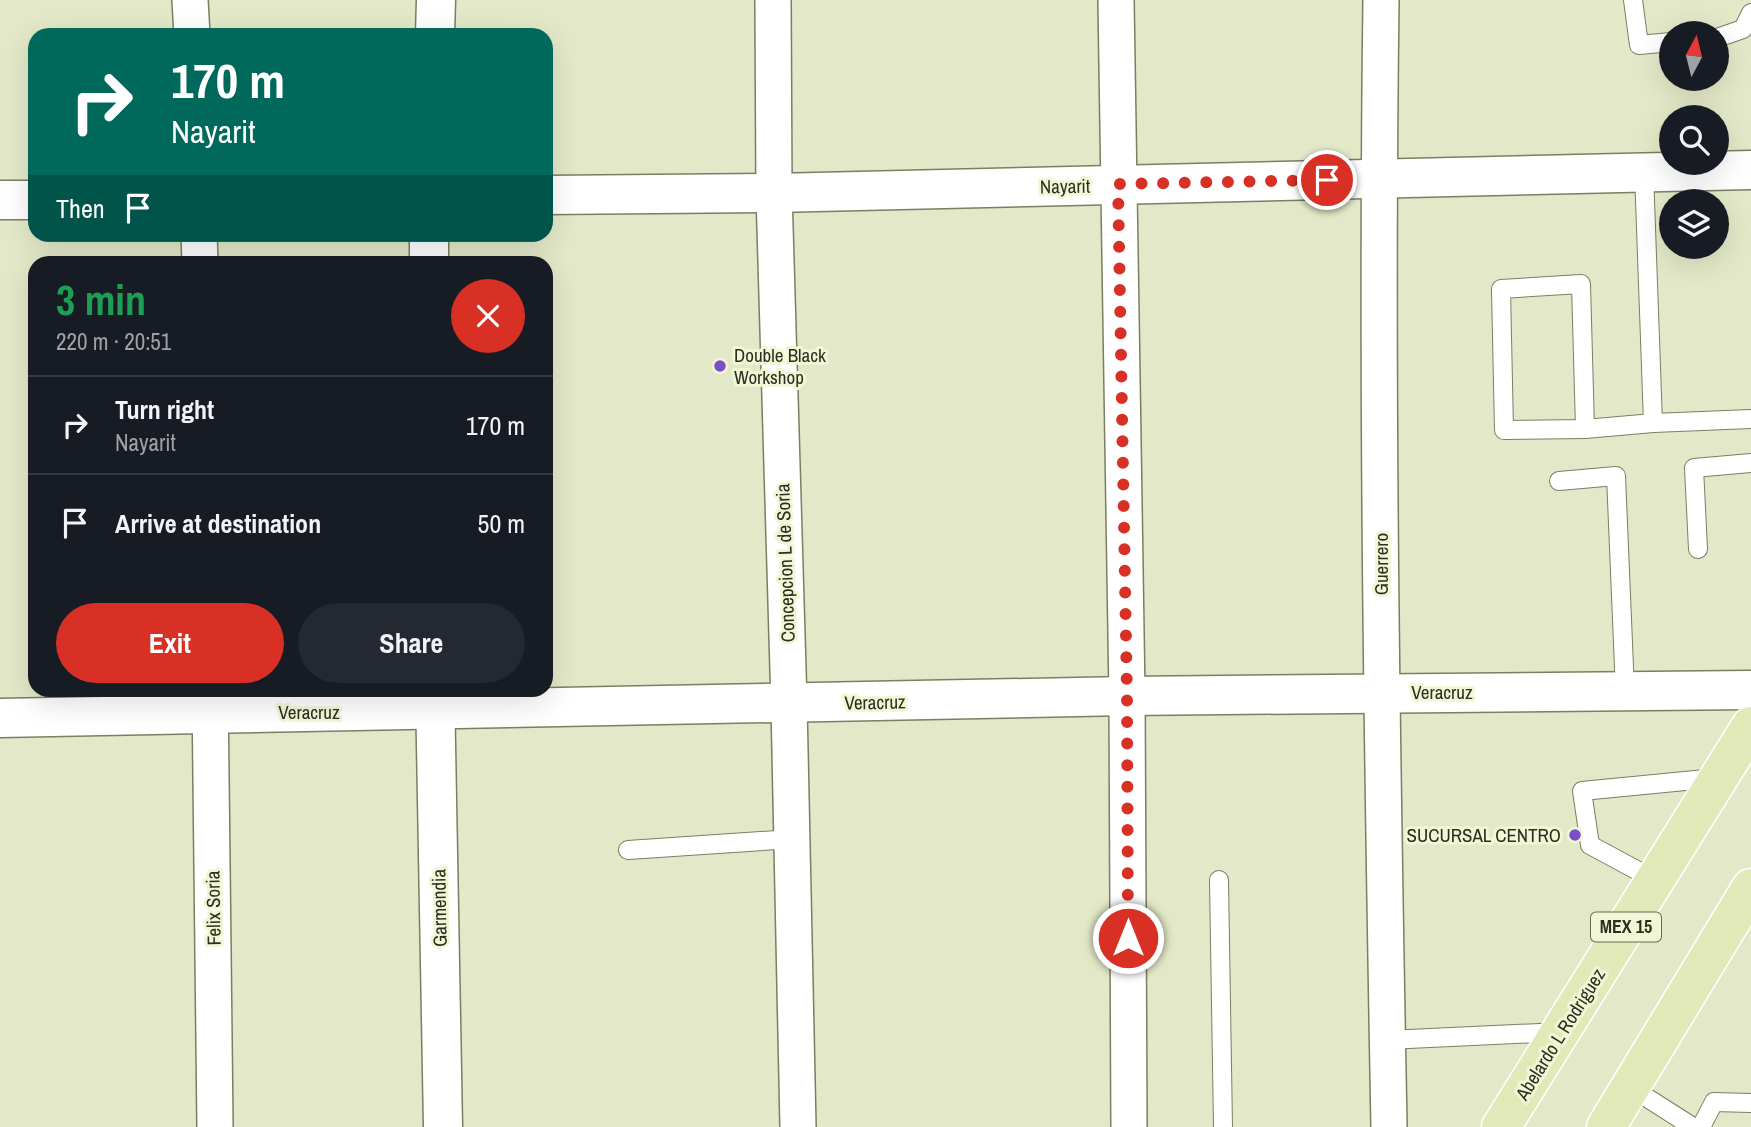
<!DOCTYPE html>
<html lang="en">
<head>
<meta charset="utf-8">
<style>
	body { margin:0; font-family:"Archivo Narrow",sans-serif; background:#242831; color:#f1f3f6; height:100vh; display:flex; flex-direction:column; font-size:26px; white-space:nowrap }
	* { box-sizing:border-box; margin:0 }
	p { font-size:23px; color:#9ea1a6 }
	.icon { flex:none; width:38px; height:38px; fill:none; stroke:currentColor; stroke-width:2; stroke-linecap:round; stroke-linejoin:round }
	.map { position:relative; flex:1; overflow:hidden }
	.panel { position:absolute; left:28px; top:256px; width:525px; height:441px; display:flex; flex-direction:column; background:#171b24; border-radius:21px; box-shadow:0 7px 28px #0002 }
	.panel>* { flex:none }
	.guide { position:absolute; left:28px; top:28px; width:525px; height:214px; border-radius:21px; box-shadow:0 7px 28px #0002; background:#00695c; color:#fff; overflow:hidden }
	.needle { width:46px; rotate:7deg }
	.fabs { position:absolute; left:1659px; top:21px; display:grid; gap:14px }
	.fabs a { display:grid; place-items:center; width:70px; height:70px; border-radius:50%; background:#171b24; box-shadow:0 7px 28px #0002; font-size:35px }
	.pin { position:absolute; display:grid; place-items:center; width:60px; height:60px; color:#fff; margin:-30px; border:4px solid #fff; border-radius:50%; box-shadow:0 2px 7px #0007 }
	.me { position:absolute; width:77px; margin:-38px; rotate:0deg; stroke-linejoin:round; filter:drop-shadow(0 0 5px #0008) }
	.turn { display:flex; align-items:center; gap:24px; height:147px; padding:0 28px; font-size:32px }
	.turn .icon { width:91px; height:91px; stroke-width:2.5 }
	.turn b { display:block; font-size:49px; line-height:60px }
	.then { display:flex; align-items:center; height:66px; padding:0 28px; background:#0003; gap:14px; font-size:26px }
	.round { display:grid; place-items:center; flex:none; width:74px; height:74px; border-radius:37px; background:#242831 }
	.overview { display:flex; align-items:center; justify-content:space-between; height:119px; padding:0 28px }
	h1 { font-size:42px; font-weight:700; line-height:52px; color:#1e9e55 }
	.action { display:flex; gap:14px; margin-top:auto; padding:14px 28px }
	.action a { flex:1; height:80px; border-radius:42px; background:#d93025; color:#fff; font-size:28px; font-weight:700; line-height:80px; text-align:center }
	.action a+a { background:#242831; color:#f1f3f6 }
	ul { padding:0; list-style:none }
	li { display:flex; align-items:center; gap:21px; height:98px; padding:0 28px; border-top:2px solid #363941 }
	li div { flex:1 }
	li b { display:block; font-size:26px }
	li em { font-style:normal }
	.map>svg:first-child { display:block }
</style>
</head>
<body>
<div class="map">
<svg width="1751" height="1127" viewBox="0 0 1751 1127">
	<rect width="100%" height="100%" fill="#e3e9c8"/>
	<g fill="none" stroke-linecap="round" stroke-linejoin="round">
		<g stroke="#797f60" stroke-width="20">
			<g id="service">
				<polyline points="1633,0 1639,45 1671,42"/>
				<polyline points="1717,38 1743,29 1751,13"/>
				<polyline points="1644,172 1653,423 1751,419"/>
				<polyline points="1585,429 1581,284 1501,289 1504,430 1585,429 1653,423"/>
				<polyline points="1559,481 1616,476 1625,691"/>
				<polyline points="1698,549 1694,468 1751,463"/>
				<polyline points="628,850 792,839"/>
				<polyline points="1219,880 1223,1127"/>
				<polyline points="1655,880 1590,845 1582,791 1716,778"/>
				<polyline points="1387,1040 1561,1032"/>
				<polyline points="1630,1087 1693,1127"/>
				<polyline points="1701,1127 1714,1102 1751,1103"/>
			</g>
		</g>
		<g stroke="#797f60" stroke-width="38">
			<g id="minor">
				<polyline points="190,0 192,35"/>
				<polyline points="773,0 774,193 789,704 798,1127"/>
				<polyline points="1116,0 1127,696 1129,1127"/>
				<path d="M 1381,0 C 1376,376 1382,751 1389,1127"/>
				<polyline points="199,234 200,262"/>
				<polyline points="210,690 215,1127"/>
			</g>
		</g>
		<g stroke="#797f60" stroke-width="41">
			<g id="tertiary">
				<polyline points="435,35 436,0"/>
				<polyline points="546,195 774,193 1751,170"/>
				<polyline points="0,200 35,200"/>
				<polyline points="429,234 429,262"/>
				<polyline points="435,690 443,1127"/>
				<polyline points="0,718 1127,696 1751,690"/>
			</g>
		</g>
		<g stroke="#fff" stroke-width="41">
			<g id="primary">
				<polyline points="1501,1127 1751,726"/>
				<polyline points="1606,1127 1751,888"/>
			</g>
		</g>
		<use href="#service" stroke="#fff" stroke-width="18"/>
		<use href="#minor" stroke="#fff" stroke-width="35"/>
		<use href="#tertiary" stroke="#fff" stroke-width="38"/>
		<use href="#primary" stroke="#e2e9b9" stroke-width="38"/>
	</g>
	<g fill="none" stroke-linecap="round" stroke-linejoin="round">
		<polyline stroke="#d93025" stroke-width="12" stroke-dasharray="0 21.6" points="1128,938 1127,696 1118,184 1327,180"/>
	</g>
	<g fill="#7a4fc8" stroke="#f0f7d5" stroke-width="2.5">
		<circle cx="720" cy="366" r="7"/>
		<circle cx="1575" cy="835" r="7"/>
	</g>
	<g text-anchor="middle" stroke-width="6" stroke-linejoin="round" paint-order="stroke">
		<rect fill="#f0f7d5" stroke="#676a57" stroke-width="2" x="1591" y="912.5" width="70" height="29" rx="5"/>
		<g font-size="18" font-weight="bold" fill="#2c2e21">
			<text x="1626" y="933">MEX 15</text>
		</g>
		<g font-size="19" fill="#2c2e21" stroke="#f0f7d5">
			<text transform="translate(1065 186) rotate(-1)" y="7">Nayarit</text>
			<text transform="translate(785 563) rotate(-92)" y="7">Concepcion L de Soria</text>
			<text transform="translate(1381 564) rotate(-90)" y="7">Guerrero</text>
			<text x="1442" y="699">Veracruz</text>
			<text transform="translate(875 702) rotate(-1)" y="7">Veracruz</text>
			<text x="309" y="719">Veracruz</text>
			<text transform="translate(213 908) rotate(-91)" y="7">Felix Soria</text>
			<text transform="translate(439 908) rotate(-91)" y="7">Garmendia</text>
			<text transform="translate(1560 1034) rotate(-58)" y="7">Abelardo L Rodriguez</text>
		</g>
		<g font-size="19" fill="#2c2e21" stroke="#f0f7d5" text-anchor="start">
			<text x="734" y="362">Double Black<tspan x="734" dy="22">Workshop</tspan></text>
			<text x="1561" y="842" text-anchor="end">SUCURSAL CENTRO</text>
		</g>
	</g>
</svg>
<div class="fabs">
<a><svg class="needle" viewBox="-14 -14 28 28"><path d="M0-13l5 13h-10z" fill="#e53935"/><path d="M0 13l5-13h-10z" fill="#9ea1a6"/></svg></a>
<a><svg class="icon" aria-label="search" viewBox="0 0 24 24"><circle cx="10" cy="10" r="6"/><path d="M15 15l6 6"/></svg></a>
<a><svg class="icon" aria-label="layers" viewBox="0 0 24 24"><path d="M12 4l9 5-9 5-9-5zM3 14l9 5 9-5"/></svg></a>
</div>
<div class="pin" style="left:1327px;top:180px;background:#d93025"><svg class="icon" aria-label="arrive" viewBox="0 0 24 24"><path d="M6 21V4h12l-3 4 3 4H6"/></svg></div>
<svg class="me" style="left:1128px;top:938px" viewBox="-20 -20 40 40"><circle r="17" fill="#d93025" stroke="#fff" stroke-width="3"/><path d="M0-11L8 9 0 5-8 9z" fill="#fff"/></svg>
<div class="guide">
<div class="turn"><svg class="icon" aria-label="right" viewBox="0 0 24 24"><path d="M7 20v-9h11M14 6l5 5-5 5"/></svg><div><b>170 m</b>Nayarit</div></div>
<div class="then">Then<svg class="icon" aria-label="arrive" viewBox="0 0 24 24"><path d="M6 21V4h12l-3 4 3 4H6"/></svg></div>
</div>
<section class="panel">
<div class="overview"><div><h1>3 min</h1><p>220 m · 20:51</p></div><a class="round" style="background:#d93025;color:#fff"><svg class="icon" aria-label="close" viewBox="0 0 24 24"><path d="M6 6l12 12M18 6L6 18"/></svg></a></div>
<ul>
<li><svg class="icon" aria-label="right" viewBox="0 0 24 24"><path d="M7 20v-9h11M14 6l5 5-5 5"/></svg><div><b>Turn right</b><p>Nayarit</p></div><em>170 m</em></li>
<li><svg class="icon" aria-label="arrive" viewBox="0 0 24 24"><path d="M6 21V4h12l-3 4 3 4H6"/></svg><div><b>Arrive at destination</b></div><em>50 m</em></li>
</ul>
<div class="action"><a>Exit</a><a>Share</a></div>
</section>
</div>
</body>
</html>
